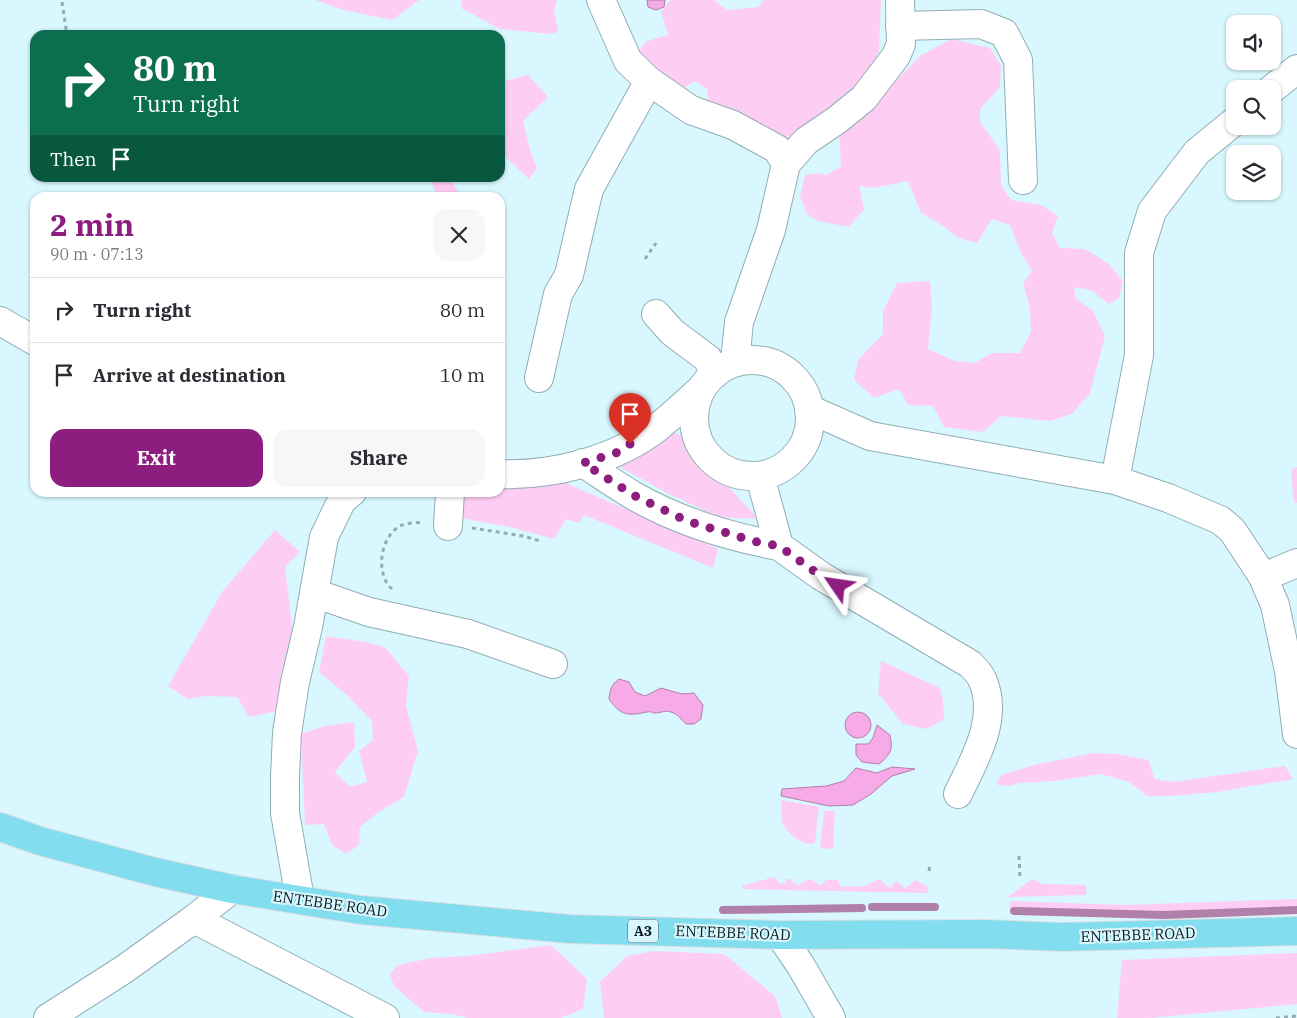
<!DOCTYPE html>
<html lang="en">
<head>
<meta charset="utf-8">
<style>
	body { margin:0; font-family:"IBM Plex Serif",serif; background:#f7f7f7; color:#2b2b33; height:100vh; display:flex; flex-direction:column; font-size:19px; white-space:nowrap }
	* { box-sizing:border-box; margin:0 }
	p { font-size:16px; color:#7c7c81 }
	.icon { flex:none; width:28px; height:28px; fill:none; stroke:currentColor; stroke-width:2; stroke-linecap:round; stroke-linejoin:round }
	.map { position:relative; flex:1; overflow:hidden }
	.side { position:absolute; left:30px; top:192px; width:475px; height:305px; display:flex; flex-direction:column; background:#fff; border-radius:15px; box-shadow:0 1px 4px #0004 }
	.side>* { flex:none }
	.hud { position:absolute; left:30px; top:30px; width:475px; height:152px; border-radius:15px; box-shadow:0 1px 4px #0004; background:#0b6e4f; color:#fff; overflow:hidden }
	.controls { position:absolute; left:1226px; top:15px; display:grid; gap:10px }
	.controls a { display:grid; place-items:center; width:55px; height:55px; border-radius:10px; background:#fff; box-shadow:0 1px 4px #0004; font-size:25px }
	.pin { position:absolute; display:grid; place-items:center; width:42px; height:42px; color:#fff; margin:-51px -21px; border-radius:50% 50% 50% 0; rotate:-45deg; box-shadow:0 0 5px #0007 }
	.pin .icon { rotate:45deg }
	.me { position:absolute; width:55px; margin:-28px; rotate:302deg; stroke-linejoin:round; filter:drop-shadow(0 0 4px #0008) }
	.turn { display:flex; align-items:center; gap:18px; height:105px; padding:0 20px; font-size:22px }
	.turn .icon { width:65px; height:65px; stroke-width:2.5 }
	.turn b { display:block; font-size:35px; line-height:42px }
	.then { display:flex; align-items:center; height:48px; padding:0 20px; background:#0003; gap:10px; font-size:19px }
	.round { display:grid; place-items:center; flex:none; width:52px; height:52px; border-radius:15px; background:#f7f7f7 }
	.summary { display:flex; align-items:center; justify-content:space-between; height:85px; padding:0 20px }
	h1 { font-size:30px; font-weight:800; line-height:38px; color:#8d1d7f }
	.primary-button { display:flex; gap:10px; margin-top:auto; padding:10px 20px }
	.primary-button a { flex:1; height:58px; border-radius:15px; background:#8d1d7f; color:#fff; font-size:20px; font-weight:800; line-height:58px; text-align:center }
	.primary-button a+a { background:#f7f7f7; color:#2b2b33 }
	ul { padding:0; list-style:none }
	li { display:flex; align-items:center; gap:15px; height:65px; padding:0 20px; border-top:1px solid #e1e1e2 }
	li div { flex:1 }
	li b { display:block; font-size:19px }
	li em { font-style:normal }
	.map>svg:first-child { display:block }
</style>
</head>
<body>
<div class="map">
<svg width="1297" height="1018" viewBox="0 0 1297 1018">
	<rect width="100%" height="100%" fill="#d8f7fe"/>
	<g fill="#fecdf4">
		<polygon points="315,0 419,0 392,20 344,10"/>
		<polygon points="462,0 557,0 554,10 558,32 549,34 500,29 461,8"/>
		<polygon points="670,0 714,0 727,10 758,7 764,0 881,0 879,52 864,80 796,143 761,149 707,116 708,90 695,81 678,92 634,56 647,41 668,35 661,12"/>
		<polygon points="952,39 990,48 1001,65 1000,87 980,109 980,122 1000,150 1001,185 1011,200 1041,205 1058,216 1052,233 1060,248 1085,249 1109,264 1123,281 1119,298 1109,304 1091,290 1074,287 1076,299 1093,311 1105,336 1090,393 1072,414 1050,421 1001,416 983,432 944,427 933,406 908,405 899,389 874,398 854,380 858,360 883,334 883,311 897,283 930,281 932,307 928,349 955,361 974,363 992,353 1020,353 1031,332 1030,308 1023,284 1032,271 1020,251 1010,225 992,219 977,243 958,238 945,227 921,213 908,181 874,188 859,186 864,209 849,227 818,221 807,214 800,196 805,175 818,173 827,175 841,166 839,126 892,85 921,55"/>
		<polygon points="528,75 548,97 523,121 531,153 537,168 529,179 500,152 500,82"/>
		<polygon points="425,178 450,178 461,197 437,197 431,180"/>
		<polygon points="669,432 681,435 758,519 719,517 669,494 618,466"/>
		<polygon points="1297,467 1297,503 1294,502 1291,470"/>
		<polygon points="561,481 718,549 713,568 584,515 579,523 566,519 554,539 510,527 460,518 464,493 500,492 500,486"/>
		<polygon points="275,530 300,552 285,567 296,662 278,711 249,717 237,697 206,696 188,699 168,686 222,592"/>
		<polygon points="326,636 365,642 385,647 409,676 406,706 418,751 404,797 377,813 360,827 359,845 346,854 332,845 324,824 305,825 301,734 325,726 354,722 355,747 335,772 350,787 367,782 359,751 373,740 372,721 347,695 319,672"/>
		<polygon points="881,661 940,688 943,700 944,719 926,729 903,724 878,693"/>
		<polygon points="1093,753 1116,754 1149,760 1154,779 1173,782 1285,766 1293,779 1217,792 1172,796 1147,796 1129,782 1101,774 1055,781 1020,783 1009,786 998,785 997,781 1001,775 1034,765"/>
		<path d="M 781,800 L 819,807 L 815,843 C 803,847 789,835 783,824 C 780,818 782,807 781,800 Z"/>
		<polygon points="824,811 835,811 833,849 820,848"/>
		<polygon points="774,877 780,884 785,883 787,879 791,879 794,883 799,885 806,880 813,880 819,885 823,884 826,880 838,880 841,887 864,886 879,879 890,888 896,881 905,888 916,880 929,888 927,893 743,889 742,886"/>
		<polygon points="1033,879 1042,884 1086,885 1086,895 1007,897"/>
		<polygon points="1297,899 1297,910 1163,915 1014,911 1010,908 1009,905 1012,901 1125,905"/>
		<polygon points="551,945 587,979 583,1009 561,1018 467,1018 453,1014 424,1012 394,986 390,974 398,965 431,958 468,956"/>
		<polygon points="653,951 724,954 775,996 782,1018 604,1018 600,982 627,956"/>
		<polygon points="1297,953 1297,1004 1150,1018 1117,1018 1122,960"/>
	</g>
	<g fill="#f6abe8" stroke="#b07faa">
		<polygon points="647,0 665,0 664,7 656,10 648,7"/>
		<path d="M 619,679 L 629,682 L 635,692 L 645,696 L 661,688 L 682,694 L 694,693 L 703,705 L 701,719 L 694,724 L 686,724 C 681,720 678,714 671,712 C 664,710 661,713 655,713 C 650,713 652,711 647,712 C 628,716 621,716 609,699 C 610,690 611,685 619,679 Z"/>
		<circle cx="858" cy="725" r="13"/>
		<path d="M 877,725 L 890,735 C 893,750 891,754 879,764 L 862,762 L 856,755 L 856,744 L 868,744 L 873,738 Z"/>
		<polygon points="892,767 915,769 892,776 871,794 853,805 829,806 781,796 782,789 826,786 844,781 856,768 877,773"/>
	</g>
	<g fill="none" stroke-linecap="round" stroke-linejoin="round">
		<g stroke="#b07faa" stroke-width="8">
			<polyline points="872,907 935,907"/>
			<polyline points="723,910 862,908"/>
			<polyline points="1014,911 1164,915 1297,910"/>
		</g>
		<g stroke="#91aeb5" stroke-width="30">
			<g id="minor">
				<polyline points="601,0 628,61 649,81 691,110 733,125 777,149 786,164"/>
				<polyline points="900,26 981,24 1004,33 1018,60 1023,180"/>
				<polyline points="1272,89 1297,69"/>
				<polyline points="656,314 672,332 708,359 714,374"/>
				<polyline points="0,321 35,341"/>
				<circle cx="752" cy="418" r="58"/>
				<polyline points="735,362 739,322 771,230 786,164 806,141 837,120 864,98 896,56 901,44 900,0"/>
				<polyline points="539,378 558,294 569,275 589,189 649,81"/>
				<polyline points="809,409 870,436 1115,480 1168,498 1220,520 1232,530 1254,563 1263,577 1275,605 1289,671 1297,734"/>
				<path d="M 583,463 C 600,474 617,486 634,496 C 678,521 730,537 779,546"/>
				<path d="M 500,474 C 552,476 617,460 658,427 C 673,415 687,402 701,389"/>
				<path d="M 760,476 L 779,546 L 821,576 L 970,664 C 974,668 980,674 982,679 C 1000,718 974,760 958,794"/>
				<polyline points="1115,480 1139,355 1139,253 1152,211 1197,152 1235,121"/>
				<polyline points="448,526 450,492"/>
				<polyline points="1263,577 1297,563"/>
				<polyline points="314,593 369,612 468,634 553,664"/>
				<polyline points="300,899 285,813 285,777 287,733 295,682 308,627 324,537 342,500 352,492"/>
				<polyline points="194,919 385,1018"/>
				<polyline points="780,935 801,966 831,1018"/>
				<polyline points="48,1018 123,970 194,919 232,889"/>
			</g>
		</g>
		<g stroke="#dddfdf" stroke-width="30">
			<polyline id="major" points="0,827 40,841 155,872 232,889 361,910 570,929 780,935 987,934 1062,937 1297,931"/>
		</g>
		<g stroke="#93abb1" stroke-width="3" stroke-dasharray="4 4" stroke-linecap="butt">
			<polyline points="62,2 67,35"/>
			<polyline points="645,259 656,243"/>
			<polyline points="472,528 523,536 540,541"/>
			<path d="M 392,589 C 375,574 380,537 400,526 C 406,523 417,522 423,523"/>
			<polyline points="1019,856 1020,877"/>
			<polyline points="929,871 930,865"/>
			<polyline points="1276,1018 1297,1016"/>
		</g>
		<use href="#minor" stroke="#fff" stroke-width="28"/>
		<use href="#major" stroke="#82ddee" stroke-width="28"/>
	</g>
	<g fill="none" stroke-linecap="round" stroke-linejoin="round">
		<polyline stroke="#8d1d7f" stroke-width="9" stroke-dasharray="0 16.2" points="630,444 616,453 583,463 635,496 687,521 757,542 779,546 821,576 838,586"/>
	</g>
	<g text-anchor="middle" stroke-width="4.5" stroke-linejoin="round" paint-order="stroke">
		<rect fill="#d8f7fe" stroke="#4a5b5e" stroke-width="1" x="628" y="919.5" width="30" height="23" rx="4"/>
		<g font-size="14" font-weight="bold" fill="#0d181a">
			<text x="643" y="936">A3</text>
		</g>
		<g font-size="15" fill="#0d181a" stroke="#d8f7fe">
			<text transform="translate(330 904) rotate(8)" y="5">ENTEBBE ROAD</text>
			<text transform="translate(733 933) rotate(2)" y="5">ENTEBBE ROAD</text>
			<text transform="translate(1138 935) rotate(-2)" y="5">ENTEBBE ROAD</text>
		</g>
	</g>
</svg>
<div class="controls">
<a><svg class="icon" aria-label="sound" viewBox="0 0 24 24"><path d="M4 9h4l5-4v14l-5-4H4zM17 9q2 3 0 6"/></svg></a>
<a><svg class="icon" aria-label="search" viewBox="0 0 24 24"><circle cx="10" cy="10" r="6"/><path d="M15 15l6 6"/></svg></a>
<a><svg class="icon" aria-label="layers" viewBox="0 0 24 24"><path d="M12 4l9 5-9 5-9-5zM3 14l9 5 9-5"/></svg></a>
</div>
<div class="pin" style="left:630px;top:444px;background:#d93025"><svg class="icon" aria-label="arrive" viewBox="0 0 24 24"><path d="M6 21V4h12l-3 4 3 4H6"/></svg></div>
<svg class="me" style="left:838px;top:586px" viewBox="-20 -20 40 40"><path d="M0-17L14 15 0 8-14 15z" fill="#8d1d7f" stroke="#fff" stroke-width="4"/></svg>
<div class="hud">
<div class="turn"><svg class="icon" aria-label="right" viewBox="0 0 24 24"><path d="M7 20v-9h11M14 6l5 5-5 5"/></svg><div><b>80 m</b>Turn right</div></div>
<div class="then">Then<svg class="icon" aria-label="arrive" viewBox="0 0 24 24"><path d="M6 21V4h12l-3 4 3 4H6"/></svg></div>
</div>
<section class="side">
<div class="summary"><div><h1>2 min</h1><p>90 m · 07:13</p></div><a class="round"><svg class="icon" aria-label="close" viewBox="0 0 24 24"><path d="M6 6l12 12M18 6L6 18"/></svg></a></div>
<ul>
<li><svg class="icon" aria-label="right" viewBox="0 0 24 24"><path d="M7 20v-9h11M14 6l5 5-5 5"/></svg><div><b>Turn right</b></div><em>80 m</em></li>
<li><svg class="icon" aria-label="arrive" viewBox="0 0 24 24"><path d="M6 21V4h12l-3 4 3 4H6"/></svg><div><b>Arrive at destination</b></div><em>10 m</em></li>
</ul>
<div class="primary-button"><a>Exit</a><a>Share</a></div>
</section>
</div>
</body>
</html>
